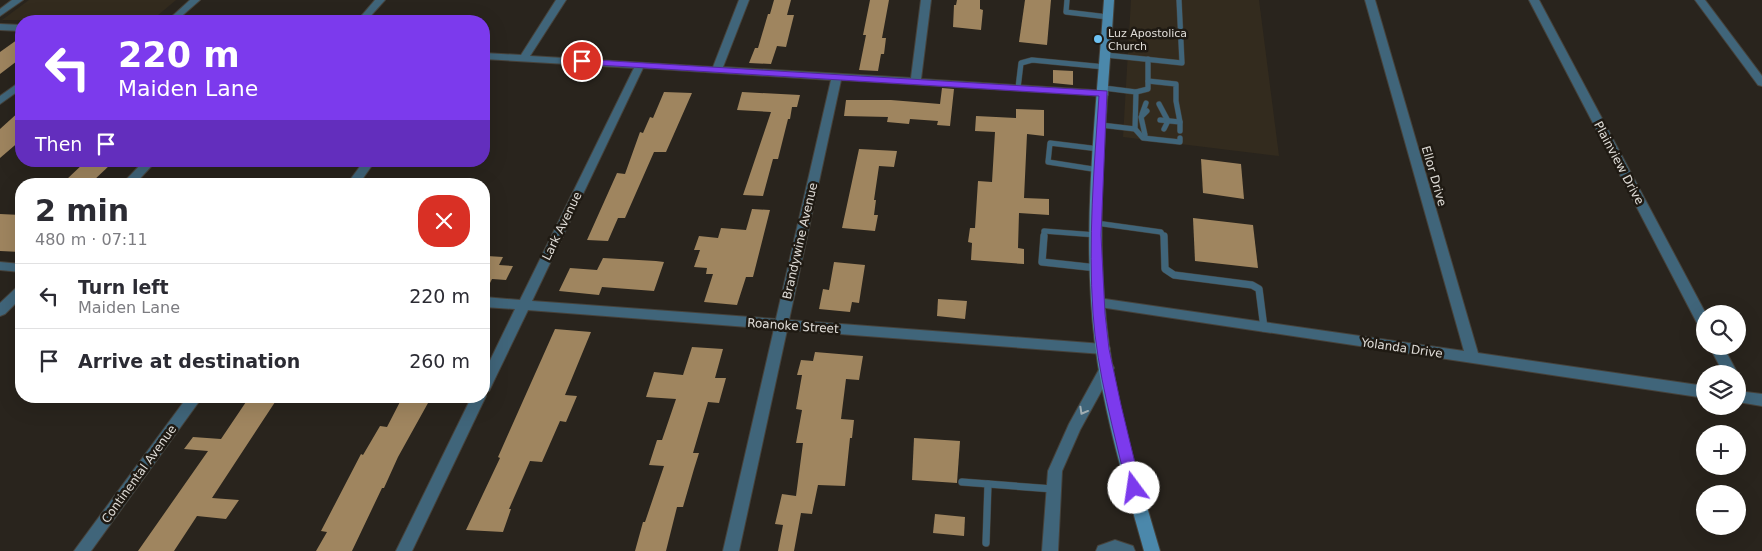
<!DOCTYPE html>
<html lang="en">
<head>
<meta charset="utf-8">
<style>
	body { margin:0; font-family:"DejaVu Sans",sans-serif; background:#f2f2f3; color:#2b2b33; height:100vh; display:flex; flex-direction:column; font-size:19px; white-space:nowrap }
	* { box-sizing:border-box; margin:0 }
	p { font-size:16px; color:#7c7c81 }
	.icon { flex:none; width:28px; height:28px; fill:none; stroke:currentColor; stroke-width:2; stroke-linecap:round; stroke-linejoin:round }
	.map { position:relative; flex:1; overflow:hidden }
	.details { position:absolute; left:15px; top:178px; width:475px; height:225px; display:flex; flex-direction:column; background:#fff; border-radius:20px; box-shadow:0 5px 20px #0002 }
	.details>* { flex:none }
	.banner { position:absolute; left:15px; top:15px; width:475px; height:152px; border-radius:20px; box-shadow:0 5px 20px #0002; background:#7c3aed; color:#fff; overflow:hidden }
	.tools { position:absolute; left:1696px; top:305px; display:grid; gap:10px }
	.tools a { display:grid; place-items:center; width:50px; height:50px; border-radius:50%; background:#fff; box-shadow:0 5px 20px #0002; font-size:25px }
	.pin { position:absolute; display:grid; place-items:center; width:42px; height:42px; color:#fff; margin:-21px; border:2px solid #fff; border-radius:50%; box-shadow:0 1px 5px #0007 }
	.me { position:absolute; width:55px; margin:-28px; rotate:346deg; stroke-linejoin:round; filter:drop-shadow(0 0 4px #0008) }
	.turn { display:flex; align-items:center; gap:18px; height:105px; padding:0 20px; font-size:22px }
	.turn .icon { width:65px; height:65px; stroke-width:2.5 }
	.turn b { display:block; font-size:35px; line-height:42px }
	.then { display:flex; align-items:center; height:48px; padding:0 20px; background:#0003; gap:10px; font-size:19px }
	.round { display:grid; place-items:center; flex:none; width:52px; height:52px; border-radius:20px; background:#f2f2f3 }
	.summary { display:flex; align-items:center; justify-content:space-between; height:85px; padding:0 20px }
	h1 { font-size:30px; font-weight:700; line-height:38px }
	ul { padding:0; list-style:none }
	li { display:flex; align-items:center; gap:15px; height:65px; padding:0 20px; border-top:1px solid #e1e1e2 }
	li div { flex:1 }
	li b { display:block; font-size:19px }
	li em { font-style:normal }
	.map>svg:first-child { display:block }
</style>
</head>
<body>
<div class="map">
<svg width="1762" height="551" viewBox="0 0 1762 551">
	<rect width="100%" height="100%" fill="#29241d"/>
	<g fill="#332b1e">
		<polygon points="29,0 176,0 151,21 2,20"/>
		<polygon points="1131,0 1259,0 1279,156 1123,137"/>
	</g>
	<g fill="#9f855f">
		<polygon points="774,0 791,0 787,15 794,15 786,47 777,46 771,64 749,63 755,48 758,48 768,14 770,14"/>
		<polygon points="870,0 889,0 882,38 886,38 884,54 881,54 878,71 859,70 866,35 863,35"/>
		<polygon points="957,0 980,0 980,9 983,10 981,30 953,27 954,5 956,5"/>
		<polygon points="1025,0 1051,0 1047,45 1019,42"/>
		<polygon points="21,37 21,58 0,74 0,52"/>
		<polygon points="1053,70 1073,71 1073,85 1053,83"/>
		<polygon points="942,88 954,89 950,126 937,125 938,121 910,119 909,124 887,122 888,117 844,116 846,100 891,100 940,104"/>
		<polygon points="664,92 692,93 666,152 654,152 625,218 618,218 608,241 587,240 617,173 625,174 640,132 643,133 650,117 653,118"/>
		<polygon points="742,92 800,95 797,107 792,107 790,119 788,119 778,159 773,159 763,196 743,195 771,112 737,110"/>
		<polygon points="1016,109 1044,110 1044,136 1027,134 1024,198 1049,199 1049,215 1019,213 1018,248 1024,249 1024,264 971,260 972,243 968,242 970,228 975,228 978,181 992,182 995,132 975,131 976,116 1016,118"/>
		<polygon points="21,110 21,140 0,158 0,129"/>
		<polygon points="859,149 897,151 894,167 879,166 874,200 876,200 874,215 878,215 875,231 842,228"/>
		<polygon points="1201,159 1241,164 1244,199 1203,193"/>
		<polygon points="85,162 111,164 92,182 66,180"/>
		<polygon points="752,209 770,210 753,277 746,277 737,305 704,302 713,274 706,274 707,268 694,267 700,250 694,250 699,236 718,238 721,228 746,230"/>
		<polygon points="0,214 21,215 21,252 0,251"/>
		<polygon points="1193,218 1253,225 1258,268 1195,261"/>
		<polygon points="487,256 503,257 499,265 513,266 506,280 492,279 484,295 484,262"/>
		<polygon points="603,258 656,261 664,262 654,291 602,287 599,295 559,291 570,268 597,270"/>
		<polygon points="834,262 865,265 859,303 852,302 850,312 819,309 823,289 829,290"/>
		<polygon points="938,299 967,301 965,319 937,316"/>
		<polygon points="555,329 591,332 565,395 577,396 566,422 560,421 542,462 530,461 509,509 511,509 503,532 466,530 500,458 498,457"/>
		<polygon points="692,347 723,349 715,378 726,378 719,403 708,402 693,453 699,453 694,469 683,507 677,507 666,551 635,551 643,522 645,522 664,466 649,465 657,440 662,440 676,399 646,397 654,372 683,375"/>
		<polygon points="815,352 863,356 859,380 846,379 841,419 854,420 852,438 850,438 845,486 818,485 812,514 801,513 794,551 778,551 783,525 775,524 782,494 796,496 803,443 796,443 802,410 796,409 802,375 797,375 801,360 813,361"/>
		<polygon points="250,396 279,396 212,498 239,500 226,519 197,516 174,551 138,551 208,451 184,449 193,437 221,439"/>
		<polygon points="403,396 428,396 425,403 428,403 398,457 384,488 382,488 352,551 316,551 327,532 321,531 361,454 363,455 380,426 387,427"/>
		<polygon points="914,438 960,441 957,483 912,480"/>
		<polygon points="935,514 965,517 964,536 933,533"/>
	</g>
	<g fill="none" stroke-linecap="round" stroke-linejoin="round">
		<g stroke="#46423b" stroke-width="6">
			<g id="service-far1">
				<polyline points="1067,0 1066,12 1108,17"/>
				<polyline points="1106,55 1182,63 1179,0"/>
				<polyline points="1148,81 1176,84 1176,101 1180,122 1160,120"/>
				<polyline points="1018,88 1021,63 1032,60 1105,67"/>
				<polyline points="1104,88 1136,92 1148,89 1148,59"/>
				<polyline points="1159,104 1168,121 1164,129"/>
				<polyline points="1142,114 1146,103"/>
				<polyline points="1180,122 1180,131"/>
				<polyline points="1101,125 1135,129 1136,92"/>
				<polyline points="1135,129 1143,138 1180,142 1180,138"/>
				<polyline points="1145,135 1141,117 1147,111"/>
				<polyline points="1099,149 1050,143 1048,162 1099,170"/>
				<polyline points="1096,223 1161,232 1164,237"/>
				<polyline points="1044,237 1044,231 1096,235"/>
			</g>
		</g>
		<g stroke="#46423b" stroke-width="8">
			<g id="service">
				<polyline points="1044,236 1042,262 1097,268"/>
				<polyline points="1164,236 1165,269 1174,275 1252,285 1259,289 1264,328"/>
				<polyline points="962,482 1053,489"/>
				<polyline points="986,543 988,484"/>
			</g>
		</g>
		<g stroke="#46423b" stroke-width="2">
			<g id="minor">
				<polygon points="12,0 23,0 0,16 0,9"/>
				<polygon points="190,0 200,0 176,21 167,21"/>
				<polygon points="375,0 385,0 366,21 357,21"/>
				<path d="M 556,0 L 566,0 L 530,56 L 713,67 L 739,0 L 749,0 L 723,67 L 911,78 L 921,0 L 931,0 L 921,79 L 1108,91 L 1108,95 L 1104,96 L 841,80 L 789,320 L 1103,344 L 1108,345 L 1110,349 L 1108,353 L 1103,354 L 787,330 L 739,551 L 723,551 L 774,329 L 528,310 L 489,391 L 484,392 L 486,396 L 412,551 L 396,551 L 472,396 L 484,396 L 484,373 L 515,309 L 484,307 L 484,297 L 520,300 L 634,68 L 484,59 L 484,53 L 521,55 ZM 643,68 L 831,80 L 776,319 L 532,301 Z"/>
				<polygon points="1365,0 1375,0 1478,353 1705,386 1705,398 1093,306 1092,303 1093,300 1098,298 1464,351"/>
				<polygon points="1529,0 1539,0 1706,314 1705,330 1700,329 1698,325"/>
				<polygon points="1695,0 1705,0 1762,76 1762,86 1758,85"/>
				<polygon points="0,24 21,25 21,31 0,30"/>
				<polygon points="21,81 21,89 0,104 0,96"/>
				<polygon points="144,161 156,161 135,184 122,184"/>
				<polygon points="364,161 375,161 359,184 347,184"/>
				<polygon points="0,262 21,264 21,272 0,270"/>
				<polygon points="21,285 21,298 5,314 0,316 0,303 17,287"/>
				<polygon points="1709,346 1723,346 1738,374 1738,375 1724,374"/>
				<polygon points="1738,391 1762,394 1762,406 1738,402"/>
				<polygon points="188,396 203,396 91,551 74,551"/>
			</g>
		</g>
		<g stroke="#46423b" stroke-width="2">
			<g id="tertiary">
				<polygon points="1107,363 1112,364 1114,368 1080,430 1062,471 1058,551 1042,551 1048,471 1069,424 1102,364"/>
				<polygon points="1115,540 1133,546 1135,551 1096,551 1098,546"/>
			</g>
		</g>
		<g stroke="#46423b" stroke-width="2">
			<path id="secondary" d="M 1104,0 L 1114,0 C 1107,114 1093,231 1109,345 C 1119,415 1140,483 1160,551 L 1144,551 C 1125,483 1104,415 1095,344 C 1081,230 1096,114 1104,0 Z"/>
		</g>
		<use href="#service-far1" stroke="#40657a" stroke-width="5"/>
		<use href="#service" stroke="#40657a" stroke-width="7"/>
		<use href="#minor" fill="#40657a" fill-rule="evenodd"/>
		<use href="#tertiary" fill="#40657a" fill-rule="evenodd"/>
		<use href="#secondary" fill="#4b88ab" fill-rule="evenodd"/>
	</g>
	<defs><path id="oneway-chevron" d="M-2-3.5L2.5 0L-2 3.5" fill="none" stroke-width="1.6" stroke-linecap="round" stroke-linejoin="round" transform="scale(1.25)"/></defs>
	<use stroke="#a0adb2" href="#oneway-chevron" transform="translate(1083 411) rotate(119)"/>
	<path fill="#7c3aed" stroke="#51269a" d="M 579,59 L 1107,91 L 1101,235 L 1105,314 L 1109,349 L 1121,405 L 1141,488 L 1139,493 L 1134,495 L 1129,493 L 1127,488 C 1114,431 1097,372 1093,313 C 1088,240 1094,168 1099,96 L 582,64 L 578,61 Z"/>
	<circle fill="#6dc2f3" stroke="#1f1a13" stroke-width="2" cx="1098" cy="39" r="5"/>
	<g text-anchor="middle" stroke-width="5" stroke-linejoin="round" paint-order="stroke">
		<g font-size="11" fill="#e0ddd8" stroke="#1f1a13" text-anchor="start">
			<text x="1108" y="37">Luz Apostolica<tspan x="1108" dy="13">Church</tspan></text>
		</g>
		<g font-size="12" fill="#e0ddd8" stroke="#1f1a13">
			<text transform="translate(1619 163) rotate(62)" y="4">Plainview Drive</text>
			<text transform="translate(1434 176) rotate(74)" y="4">Ellor Drive</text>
			<text transform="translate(562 226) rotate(-64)" y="4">Lark Avenue</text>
			<text transform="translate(800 241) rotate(-77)" y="4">Brandywine Avenue</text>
			<text transform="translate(793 326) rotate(4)" y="4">Roanoke Street</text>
			<text transform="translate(1402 348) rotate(8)" y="4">Yolanda Drive</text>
			<text transform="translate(139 474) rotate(-54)" y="4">Continental Avenue</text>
		</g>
	</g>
</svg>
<div class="tools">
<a><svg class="icon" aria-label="search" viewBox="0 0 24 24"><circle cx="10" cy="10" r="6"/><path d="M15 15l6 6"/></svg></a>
<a><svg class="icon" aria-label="layers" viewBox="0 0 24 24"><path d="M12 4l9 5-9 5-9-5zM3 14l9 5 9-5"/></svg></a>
<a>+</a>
<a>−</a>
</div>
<div class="pin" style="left:582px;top:61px;background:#d93025"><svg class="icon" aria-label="arrive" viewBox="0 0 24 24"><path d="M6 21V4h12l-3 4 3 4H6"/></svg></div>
<svg class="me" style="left:1134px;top:488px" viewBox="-20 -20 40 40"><circle r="19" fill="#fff"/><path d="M0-13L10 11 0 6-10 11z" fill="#7c3aed"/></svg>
<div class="banner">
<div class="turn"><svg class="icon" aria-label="left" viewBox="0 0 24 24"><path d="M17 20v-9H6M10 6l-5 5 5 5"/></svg><div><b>220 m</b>Maiden Lane</div></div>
<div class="then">Then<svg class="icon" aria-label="arrive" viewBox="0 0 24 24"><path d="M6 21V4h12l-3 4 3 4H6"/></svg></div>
</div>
<section class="details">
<div class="summary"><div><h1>2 min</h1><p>480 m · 07:11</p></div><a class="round" style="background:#d93025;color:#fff"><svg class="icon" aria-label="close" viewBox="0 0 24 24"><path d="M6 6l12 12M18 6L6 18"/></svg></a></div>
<ul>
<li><svg class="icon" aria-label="left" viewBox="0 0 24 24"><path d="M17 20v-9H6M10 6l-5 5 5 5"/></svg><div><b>Turn left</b><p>Maiden Lane</p></div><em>220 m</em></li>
<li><svg class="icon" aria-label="arrive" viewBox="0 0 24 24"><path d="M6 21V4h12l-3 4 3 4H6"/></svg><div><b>Arrive at destination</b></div><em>260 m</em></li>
</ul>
</section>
</div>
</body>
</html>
